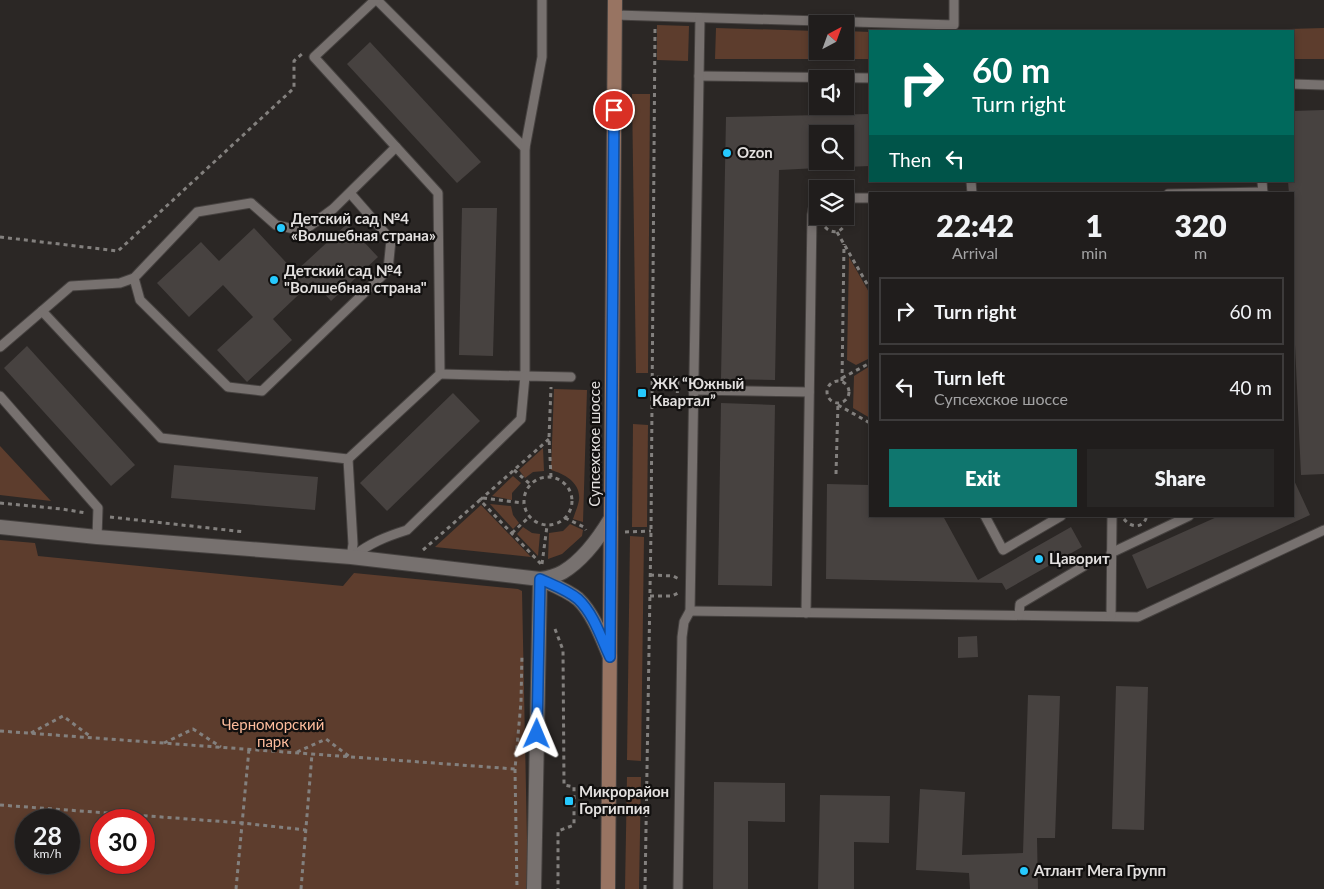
<!DOCTYPE html>
<html lang="en">
<head>
<meta charset="utf-8">
<style>
	body { margin:0; font-family:Lato,sans-serif; background:#282625; color:#f1f3f6; height:100vh; display:flex; flex-direction:column; font-size:19px; white-space:nowrap }
	* { box-sizing:border-box; margin:0 }
	p { font-size:16px; color:#a2a2a3 }
	.icon { flex:none; width:28px; height:28px; fill:none; stroke:currentColor; stroke-width:2; stroke-linecap:round; stroke-linejoin:round }
	.map { position:relative; flex:1; overflow:hidden }
	.details { position:absolute; left:869px; top:192px; width:425px; height:325px; display:flex; flex-direction:column; background:#201d1c; border-radius:0px; box-shadow:0 2px 8px #0003,0 0 0 1px #3d3b3b }
	.details>* { flex:none }
	.hud { position:absolute; left:869px; top:30px; width:425px; height:152px; border-radius:0px; box-shadow:0 2px 8px #0003,0 0 0 1px #3d3b3b; background:#00695c; color:#fff; overflow:hidden }
	.needle { width:32px; rotate:41deg }
	.buttons { position:absolute; left:809px; top:15px; display:grid; gap:10px }
	.buttons a { display:grid; place-items:center; width:45px; height:45px; border-radius:0px; background:#201d1c; box-shadow:0 2px 8px #0003,0 0 0 1px #3d3b3b; font-size:25px }
	.speed { position:absolute; left:15px; top:809px; display:flex; gap:10px; font-size:25px; font-weight:700; text-align:center }
	.speed>* { display:grid; place-content:center; width:65px; height:65px; border-radius:50%; background:#201d1c; box-shadow:0 2px 8px #0003,0 0 0 1px #3d3b3b; line-height:1 }
	.speed small { font-size:12px; font-weight:400 }
	.speed .limit { border:8px solid #d22; background:#fff; color:#111 }
	.pin { position:absolute; display:grid; place-items:center; width:42px; height:42px; color:#fff; margin:-21px; border:2px solid #fff; border-radius:50%; box-shadow:0 1px 5px #0007 }
	.me { position:absolute; width:55px; margin:-28px; rotate:1deg; stroke-linejoin:round; filter:drop-shadow(0 0 4px #0008) }
	.turn { display:flex; align-items:center; gap:18px; height:105px; padding:0 20px; font-size:22px }
	.turn .icon { width:65px; height:65px; stroke-width:2.5 }
	.turn b { display:block; font-size:35px; line-height:42px }
	.then { display:flex; align-items:center; height:48px; padding:0 20px; background:#0003; gap:10px; font-size:19px }
	.eta { display:flex; justify-content:space-evenly; align-items:center; height:85px; text-align:center }
	.eta b { font-size:30px; font-weight:800; line-height:35px }
	.cta { display:flex; gap:10px; margin-top:auto; padding:10px 20px }
	.cta a { flex:1; height:58px; border-radius:0px; background:#0f766e; color:#fff; font-size:20px; font-weight:800; line-height:58px; text-align:center }
	.cta a+a { background:#282625; color:#f1f3f6 }
	ul { padding:0; list-style:none }
	li { display:flex; align-items:center; gap:15px; height:68px; margin:0 10px 8px; padding:0 10px; border:2px solid #3d3b3b; border-radius:0px }
	li div { flex:1 }
	li b { display:block; font-size:19px }
	li em { font-style:normal }
	.map>svg:first-child { display:block }
</style>
</head>
<body>
<div class="map">
<svg width="1324" height="889" viewBox="0 0 1324 889">
	<rect width="100%" height="100%" fill="#2b2725"/>
	<g fill="#5d3d2d" fill-rule="evenodd">
		<polygon points="657,25 689,26 688,61 657,60"/>
		<polygon points="716,28 817,31 818,51 845,51 845,31 870,32 870,59 715,59"/>
		<polygon points="1324,28 1324,59 1293,59 1292,31 1208,31"/>
		<polygon points="632,94 650,94 648,373 636,373"/>
		<polygon points="849,257 870,294 870,358 856,365 847,360"/>
		<polygon points="870,366 870,418 853,408 854,376"/>
		<path d="M 554,389 L 587,390 L 583,522 L 573,519 C 575,513 578,506 579,500 C 581,483 565,474 551,470 Z"/>
		<polygon points="633,424 648,425 647,527 632,527"/>
		<polygon points="0,446 51,501 0,495"/>
		<polygon points="543,448 544,471 533,472 525,478 519,470"/>
		<polygon points="513,476 521,483 512,493 512,500 492,496"/>
		<polygon points="490,504 511,506 513,515 519,523 513,529"/>
		<polygon points="481,505 531,557 435,547"/>
		<polygon points="570,524 583,530 582,536 562,554 548,559 549,533 563,531"/>
		<polygon points="523,527 532,533 540,534 538,556 517,534"/>
		<polygon points="630,536 644,537 641,761 627,760"/>
		<path d="M 0,540 L 35,543 L 38,556 L 343,586 L 354,573 L 518,589 L 522,591 L 528,889 L 0,889 ZM 26,820 L 69,820 L 69,862 L 26,862 ZM 101,820 L 144,820 L 144,862 L 101,862 Z"/>
		<polygon points="627,777 641,777 639,889 625,889"/>
	</g>
	<g fill="#474240">
		<polygon points="370,42 481,162 457,183 347,64"/>
		<polygon points="1324,110 1324,474 1301,475 1292,280 1292,194 1289,194 1288,181 1292,181 1292,111"/>
		<polygon points="869,114 870,166 845,167 845,134 818,134 818,168 779,170 775,380 721,379 726,117"/>
		<polygon points="462,208 497,208 493,356 459,355"/>
		<polygon points="347,224 378,257 331,301 313,281 273,319 292,340 247,382 217,350 253,317 223,285 189,317 157,283 201,242 219,261 254,228 295,272"/>
		<polygon points="27,346 135,465 111,486 4,368"/>
		<polygon points="453,393 480,421 387,511 360,483"/>
		<polygon points="721,403 775,405 772,586 718,585"/>
		<polygon points="174,465 318,477 315,510 171,498"/>
		<polygon points="1292,476 1310,515 1147,589 1132,555 1219,516 1292,516"/>
		<polygon points="827,484 870,485 870,516 943,516 978,580 1071,527 1082,547 1006,590 1002,583 826,579"/>
		<polygon points="977,636 978,657 958,658 958,637"/>
		<polygon points="1116,686 1148,687 1144,830 1112,829"/>
		<polygon points="1028,695 1060,696 1055,838 1037,838 1038,889 970,889 969,873 916,870 920,789 965,792 962,855 1023,853"/>
		<polygon points="714,782 785,783 785,822 748,821 748,889 713,889"/>
		<polygon points="820,795 890,796 889,843 854,842 854,889 818,889"/>
	</g>
	<g fill="none" stroke-linecap="round" stroke-linejoin="round">
		<g stroke="#464240" stroke-width="11">
			<g id="service">
				<polyline points="377,0 525,148"/>
				<polyline points="615,15 954,25 954,0"/>
				<polyline points="699,76 870,78"/>
				<polyline points="1292,84 1324,85"/>
				<polyline points="971,181 972,194"/>
				<polyline points="1262,181 1263,194"/>
				<polyline points="350,193 391,240 388,270 262,391 228,387 140,300 134,278 197,212 251,203 276,225 303,231 333,209 396,147"/>
				<polyline points="1168,194 1263,192"/>
				<polyline points="845,198 870,198"/>
				<polyline points="42,311 71,286 120,283 134,278"/>
				<polyline points="0,347 42,311 161,438 348,459 440,374 438,193 314,57 375,0"/>
				<polyline points="440,374 525,376 525,148 542,57 542,0"/>
				<polyline points="693,390 809,392"/>
				<polyline points="0,396 98,508 97,537"/>
				<polyline points="348,459 353,544 351,557"/>
				<polyline points="985,516 1003,550 1061,516"/>
				<polyline points="1111,553 1189,516"/>
				<path d="M 352,557 C 370,543 385,537 407,530 L 521,419 L 525,376 L 571,377"/>
				<polyline points="690,611 1138,617 1324,530"/>
				<polyline points="806,613 812,215 813,209 818,203"/>
				<polyline points="1019,615 1020,604 1084,566"/>
				<polyline points="1111,616 1112,516"/>
				<polyline points="678,889 682,637 684,622 690,611 700,18"/>
			</g>
		</g>
		<g stroke="#464240" stroke-width="16">
			<polyline id="minor" points="534,889 540,579"/>
		</g>
		<g stroke="#464240" stroke-width="16">
			<g id="tertiary">
				<path d="M 0,527 L 97,537 L 351,557 L 540,579 C 548,578 556,576 563,572 C 583,560 599,538 611,518"/>
				<path d="M 540,579 C 553,585 567,590 578,599 C 593,613 602,638 610,657"/>
			</g>
		</g>
		<g stroke="#464240" stroke-width="16">
			<polyline id="secondary" points="608,889 615,0"/>
		</g>
		<g stroke="#83807e" stroke-width="3" stroke-dasharray="4 4" stroke-linecap="butt">
			<path d="M 825,227 C 834,237 848,230 845,216"/>
			<polyline points="837,232 870,289"/>
			<polyline points="0,237 118,251 294,88 294,61 302,54"/>
			<polyline points="842,378 870,363"/>
			<circle cx="838" cy="392" r="11"/>
			<polyline points="842,381 844,244"/>
			<polyline points="652,399 677,400 678,378 653,377"/>
			<polyline points="838,405 870,423"/>
			<polyline points="514,470 530,484"/>
			<polyline points="836,474 838,403"/>
			<circle cx="548" cy="501" r="24"/>
			<polyline points="551,477 549,438 551,387"/>
			<polyline points="483,498 523,503"/>
			<polyline points="480,500 549,439"/>
			<polyline points="0,503 62,509 86,513"/>
			<polyline points="110,517 245,532"/>
			<polyline points="565,518 584,527 586,530"/>
			<path d="M 1124,519 C 1131,528 1143,529 1147,516"/>
			<polyline points="625,532 651,531"/>
			<polyline points="512,533 529,517"/>
			<polyline points="423,550 480,500 541,564"/>
			<polyline points="542,564 547,526"/>
			<polyline points="650,575 673,576 679,579"/>
			<polyline points="650,596 672,596 678,593"/>
			<polyline points="555,629 563,650 564,785 574,787 574,825 558,831 558,889"/>
			<polyline points="0,731 515,769 521,702 522,654"/>
			<polyline points="31,733 63,716 91,737"/>
			<polyline points="164,743 193,729 221,747"/>
			<polyline points="297,752 326,739 350,757"/>
			<polyline points="515,769 517,889"/>
			<polyline points="0,805 242,823 306,830"/>
			<polyline points="236,889 249,749"/>
			<polyline points="301,889 312,754"/>
			<polyline points="645,889 651,531 655,28"/>
		</g>
		<use href="#service" stroke="#77716f" stroke-width="9"/>
		<use href="#minor" stroke="#77716f" stroke-width="14"/>
		<use href="#tertiary" stroke="#77716f" stroke-width="14"/>
		<use href="#secondary" stroke="#987462" stroke-width="14"/>
	</g>
	<g fill="none" stroke-linecap="round" stroke-linejoin="round">
		<g stroke="#114b97" stroke-width="12">
			<path id="route" d="M 537,734 L 540,579 C 553,585 567,590 578,599 C 594,614 601,638 610,657 L 614,110"/>
		</g>
		<use href="#route" stroke="#1a73e8" stroke-width="9"/>
	</g>
	<g fill="#26c9fe" stroke="#12100f" stroke-width="2">
		<circle cx="727" cy="153" r="5"/>
		<circle cx="281" cy="228" r="5"/>
		<circle cx="274" cy="280" r="5"/>
		<rect x="637" y="388" width="10" height="10" rx="2.5"/>
		<circle cx="1039" cy="559" r="5"/>
		<rect x="564" y="796" width="10" height="10" rx="2.5"/>
		<circle cx="1024" cy="871" r="5"/>
	</g>
	<g text-anchor="middle" stroke-width="4.5" stroke-linejoin="round" paint-order="stroke">
		<g font-size="15" font-weight="bold" fill="#e3e0df" stroke="#12100f" text-anchor="start">
			<text x="737" y="158">Ozon</text>
			<text x="291" y="224">Детский сад №4<tspan x="291" dy="17">«Волшебная страна»</tspan></text>
			<text x="284" y="276">Детский сад №4<tspan x="284" dy="17">"Волшебная страна"</tspan></text>
			<text x="652" y="389">ЖК “Южный<tspan x="652" dy="17">Квартал”</tspan></text>
			<text x="1049" y="564">Цаворит</text>
			<text x="579" y="797">Микрорайон<tspan x="579" dy="17">Горгиппия</tspan></text>
			<text x="1034" y="876">Атлант Мега Групп</text>
		</g>
		<g font-size="15" fill="#e3e0df" stroke="#12100f">
			<text transform="translate(595 444) rotate(-90)" y="5">Супсехское шоссе</text>
		</g>
		<g font-size="15" fill="#fdbc9c" stroke="#12100f">
			<text x="273" y="730">Черноморский<tspan x="273" dy="17">парк</tspan></text>
		</g>
	</g>
</svg>
<div class="buttons">
<a><svg class="needle" viewBox="-14 -14 28 28"><path d="M0-13l5 13h-10z" fill="#e53935"/><path d="M0 13l5-13h-10z" fill="#a2a2a3"/></svg></a>
<a><svg class="icon" aria-label="sound" viewBox="0 0 24 24"><path d="M4 9h4l5-4v14l-5-4H4zM17 9q2 3 0 6"/></svg></a>
<a><svg class="icon" aria-label="search" viewBox="0 0 24 24"><circle cx="10" cy="10" r="6"/><path d="M15 15l6 6"/></svg></a>
<a><svg class="icon" aria-label="layers" viewBox="0 0 24 24"><path d="M12 4l9 5-9 5-9-5zM3 14l9 5 9-5"/></svg></a>
</div>
<div class="speed"><div>28<small>km/h</small></div><div class="limit">30</div></div>
<div class="pin" style="left:614px;top:110px;background:#d93025"><svg class="icon" aria-label="arrive" viewBox="0 0 24 24"><path d="M6 21V4h12l-3 4 3 4H6"/></svg></div>
<svg class="me" style="left:537px;top:734px" viewBox="-20 -20 40 40"><path d="M0-17L14 15 0 8-14 15z" fill="#1a73e8" stroke="#fff" stroke-width="4"/></svg>
<div class="hud">
<div class="turn"><svg class="icon" aria-label="right" viewBox="0 0 24 24"><path d="M7 20v-9h11M14 6l5 5-5 5"/></svg><div><b>60 m</b>Turn right</div></div>
<div class="then">Then<svg class="icon" aria-label="left" viewBox="0 0 24 24"><path d="M17 20v-9H6M10 6l-5 5 5 5"/></svg></div>
</div>
<section class="details">
<div class="eta">
<div><b>22:42</b><p>Arrival</p></div>
<div><b>1</b><p>min</p></div>
<div><b>320</b><p>m</p></div>
</div>
<ul>
<li><svg class="icon" aria-label="right" viewBox="0 0 24 24"><path d="M7 20v-9h11M14 6l5 5-5 5"/></svg><div><b>Turn right</b></div><em>60 m</em></li>
<li><svg class="icon" aria-label="left" viewBox="0 0 24 24"><path d="M17 20v-9H6M10 6l-5 5 5 5"/></svg><div><b>Turn left</b><p>Супсехское шоссе</p></div><em>40 m</em></li>
</ul>
<div class="cta"><a>Exit</a><a>Share</a></div>
</section>
</div>
</body>
</html>
